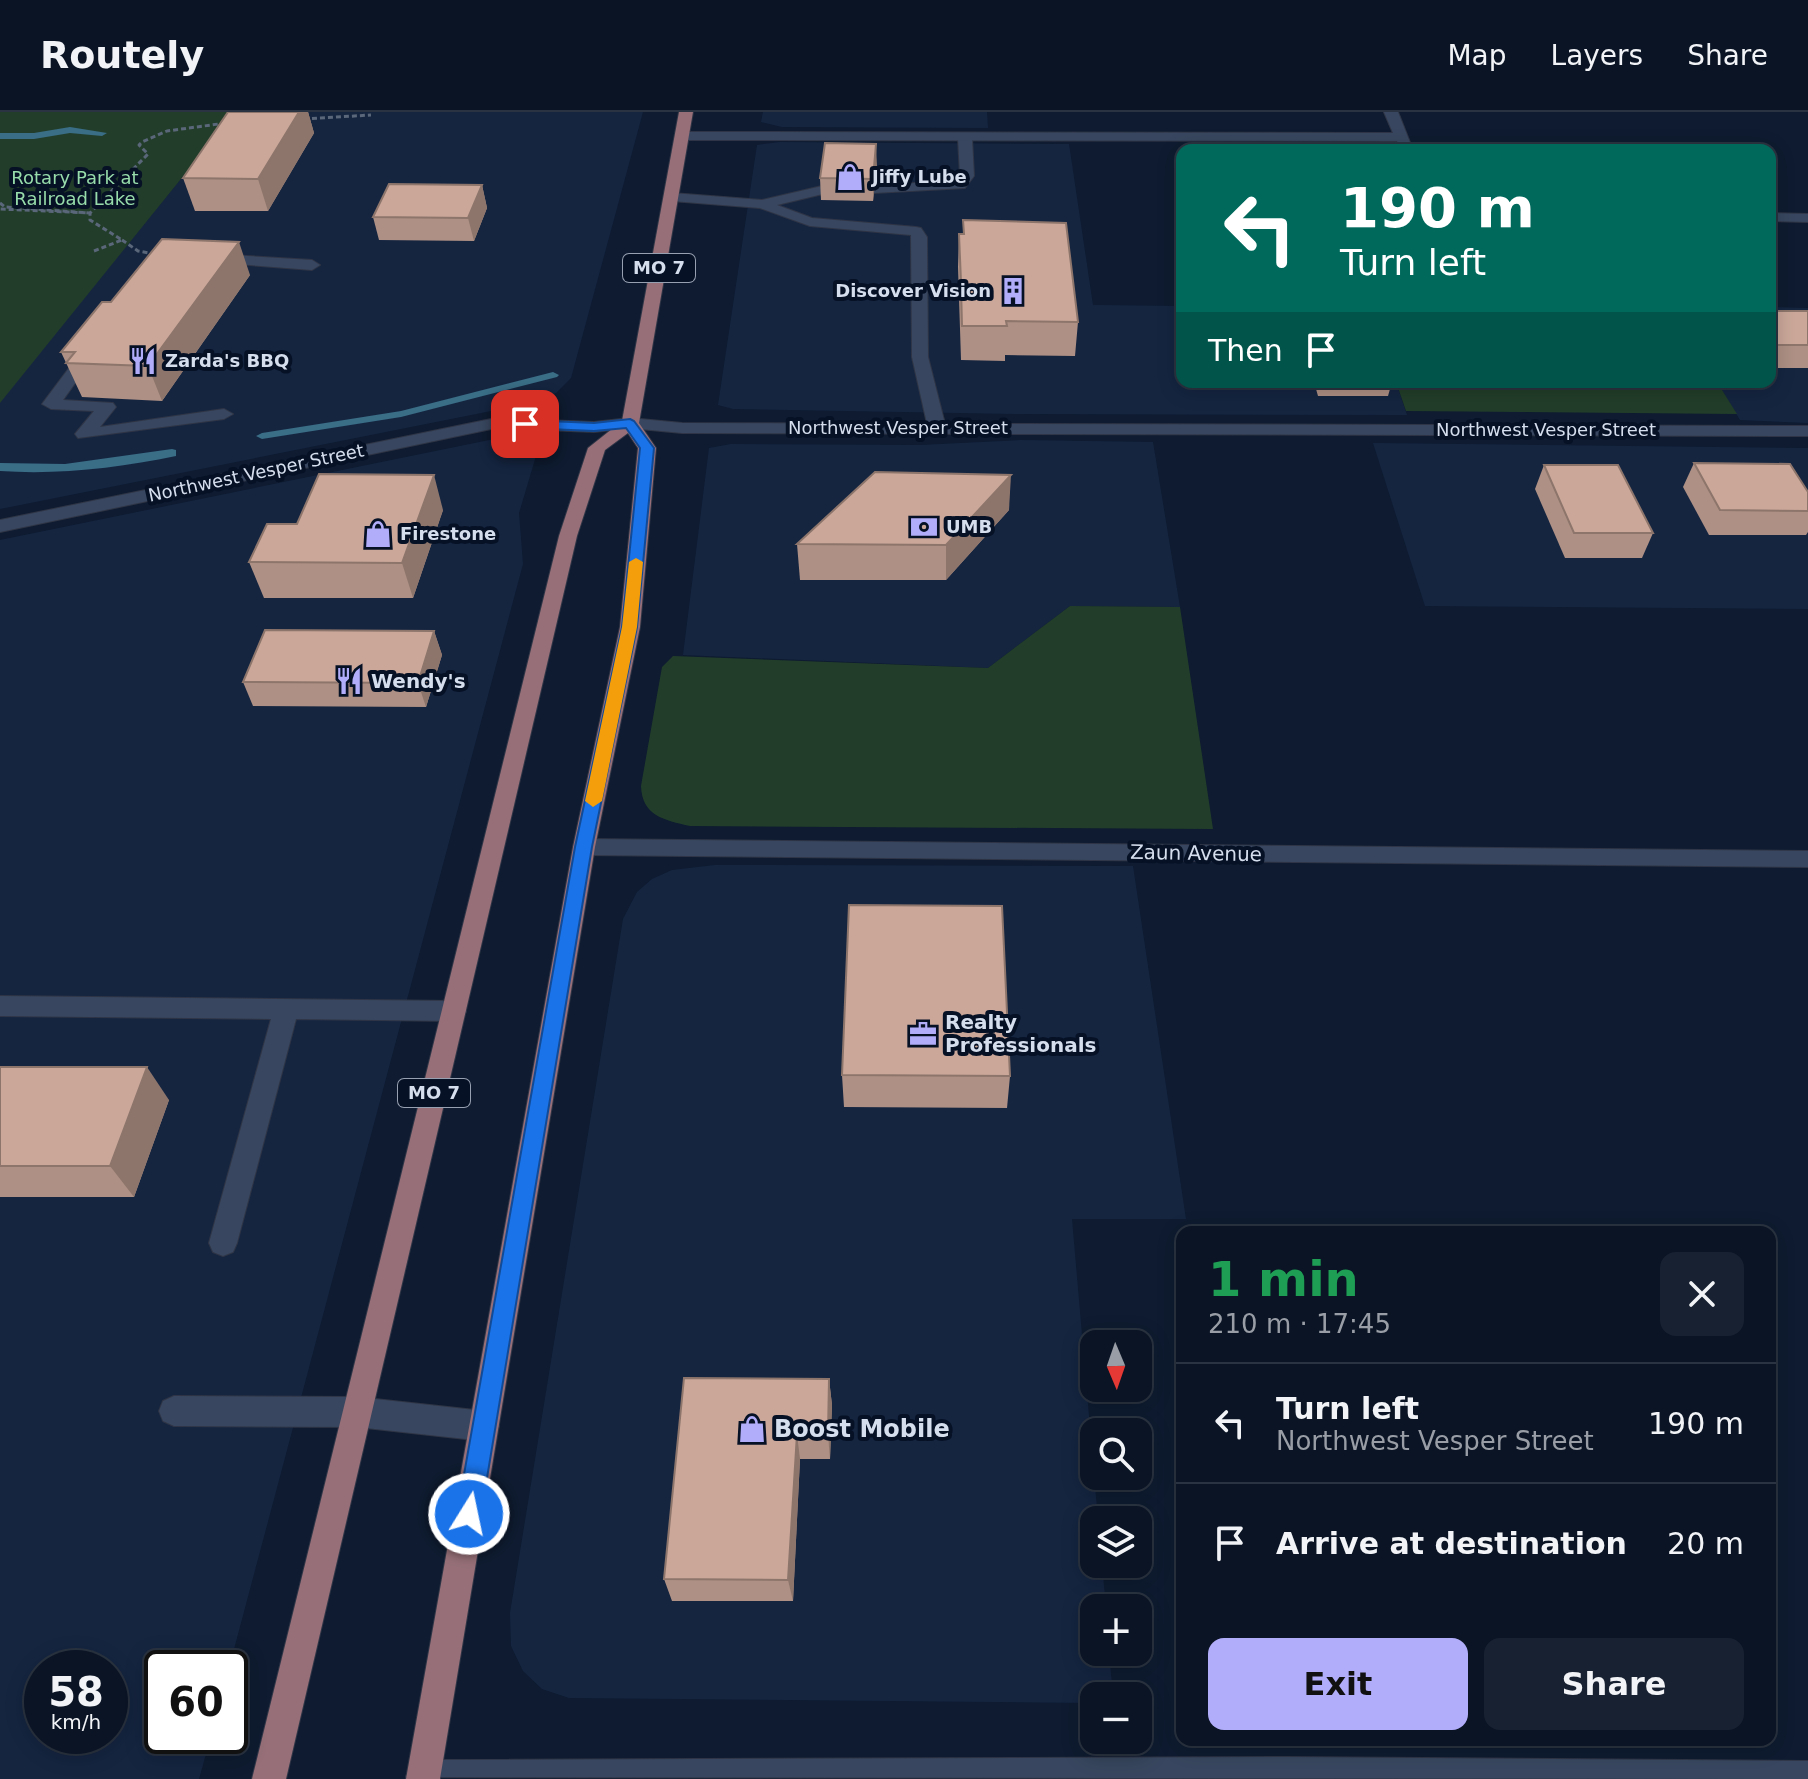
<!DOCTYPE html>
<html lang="en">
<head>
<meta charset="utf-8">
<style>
	body { margin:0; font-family:"DejaVu Sans",sans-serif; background:#182131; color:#f1f3f6; height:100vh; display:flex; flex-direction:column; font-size:30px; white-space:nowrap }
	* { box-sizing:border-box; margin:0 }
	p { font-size:26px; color:#999ea6 }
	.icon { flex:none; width:44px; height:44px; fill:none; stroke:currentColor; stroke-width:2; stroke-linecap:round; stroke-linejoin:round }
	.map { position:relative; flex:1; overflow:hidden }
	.details { position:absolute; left:1176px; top:1114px; width:600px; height:520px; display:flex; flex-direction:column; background:#0a1424; border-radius:16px; box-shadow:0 4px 20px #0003,0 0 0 2px #2a3341 }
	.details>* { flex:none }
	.top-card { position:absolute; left:1176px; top:32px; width:600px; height:244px; border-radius:16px; box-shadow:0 4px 20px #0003,0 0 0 2px #2a3341; background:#00695c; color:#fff; overflow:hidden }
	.needle { width:52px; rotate:178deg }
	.buttons { position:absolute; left:1080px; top:1218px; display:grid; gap:16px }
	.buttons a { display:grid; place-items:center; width:72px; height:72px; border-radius:16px; background:#0a1424; box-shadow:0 4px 20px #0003,0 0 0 2px #2a3341; font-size:40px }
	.speed { position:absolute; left:24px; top:1538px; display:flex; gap:16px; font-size:40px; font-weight:700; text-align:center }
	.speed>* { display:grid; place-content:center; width:104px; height:104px; border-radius:50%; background:#0a1424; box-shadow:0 4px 20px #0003,0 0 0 2px #2a3341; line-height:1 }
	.speed small { font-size:20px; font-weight:400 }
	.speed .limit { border:4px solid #111; border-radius:12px; background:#fff; color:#111 }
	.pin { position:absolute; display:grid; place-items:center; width:68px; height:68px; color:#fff; margin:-34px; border-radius:16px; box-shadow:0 4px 12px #0006 }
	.me { position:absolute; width:88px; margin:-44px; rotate:10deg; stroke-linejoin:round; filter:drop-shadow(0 0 6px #0008) }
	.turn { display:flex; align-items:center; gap:28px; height:168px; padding:0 32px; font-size:36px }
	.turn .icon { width:104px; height:104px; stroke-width:2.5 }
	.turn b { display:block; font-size:56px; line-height:68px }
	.then { display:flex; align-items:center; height:76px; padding:0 32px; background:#0003; gap:16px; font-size:30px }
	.round { display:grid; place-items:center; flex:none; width:84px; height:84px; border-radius:16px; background:#182131 }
	.head { display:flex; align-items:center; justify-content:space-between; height:136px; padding:0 32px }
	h1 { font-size:48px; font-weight:700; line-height:60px; color:#1e9e55 }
	.cta { display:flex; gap:16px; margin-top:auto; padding:16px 32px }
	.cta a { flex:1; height:92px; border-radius:16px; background:#b1adfa; color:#111; font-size:32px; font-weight:700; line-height:92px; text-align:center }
	.cta a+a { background:#182131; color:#f1f3f6 }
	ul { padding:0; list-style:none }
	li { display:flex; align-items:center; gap:24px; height:120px; padding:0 32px; border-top:2px solid #2a3341 }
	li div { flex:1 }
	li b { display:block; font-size:30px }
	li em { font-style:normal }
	header { display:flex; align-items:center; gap:48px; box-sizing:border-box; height:112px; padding:0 40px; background:#0a1424; border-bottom:2px solid #2a3341 }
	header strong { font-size:38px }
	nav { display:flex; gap:44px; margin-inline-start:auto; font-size:28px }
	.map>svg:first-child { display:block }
</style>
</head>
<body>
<header>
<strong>Routely</strong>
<nav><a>Map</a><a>Layers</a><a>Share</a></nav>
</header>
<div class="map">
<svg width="1808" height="1667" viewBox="0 0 1808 1667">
	<rect width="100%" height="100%" fill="#0e1b30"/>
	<g fill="#152540" fill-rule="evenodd">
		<polygon points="235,0 643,0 571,266 556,281 531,291 0,397 0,290"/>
		<polygon points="763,0 987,0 988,16 782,15 761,10"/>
		<polygon points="780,30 1069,32 1093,193 1182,194 1182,270 1396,270 1407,303 1015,302 733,297 718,293 757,33"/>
		<polygon points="1770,195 1808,196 1808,311 1740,308 1717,270 1770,270"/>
		<path d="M 509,324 L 532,329 L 536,344 L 519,401 L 523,452 L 229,1556 L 162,1556 L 162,1624 L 211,1624 L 199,1667 L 0,1667 L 0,428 ZM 42,1556 L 110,1556 L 110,1624 L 42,1624 Z"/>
		<polygon points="1021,328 1153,330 1180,495 1070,494 988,556 683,543 709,336 731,332 920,333"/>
		<polygon points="1373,331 1808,336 1808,497 1425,494"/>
		<polygon points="715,753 1133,754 1186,1107 1072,1107 1098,1408 1094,1408 1094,1452 1102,1452 1106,1496 1094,1496 1094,1540 1109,1540 1113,1584 1094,1584 1094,1591 569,1586 542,1577 523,1559 511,1534 510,1501 623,807 637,780 652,767 672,758"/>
	</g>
	<g fill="#223e2a">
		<polygon points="0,0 235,0 0,291"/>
		<polygon points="1396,270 1717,270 1737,302 1406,299"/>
		<path d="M 1070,494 L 1180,495 L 1213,717 L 690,714 C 664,708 642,704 641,674 L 662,555 L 673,544 L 988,556 Z"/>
	</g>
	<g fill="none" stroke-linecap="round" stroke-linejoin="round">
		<g fill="#3a6d86" fill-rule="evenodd">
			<polygon points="70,15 107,21 102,24 70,21 34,27 0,27 0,21 34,21"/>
			<polygon points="553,260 559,263 557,265 401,305 262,327 256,324 262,321 401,299"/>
			<path d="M 172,337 L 176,338 L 176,344 C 119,356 58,363 0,359 L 0,351 L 65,352 Z"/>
		</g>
		<g stroke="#2f3546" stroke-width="2">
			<g id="lane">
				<polygon points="965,22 972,26 974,64 965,76 874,81 867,77 874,73 956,69 960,64 958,26"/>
				<polygon points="822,74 827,75 827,81 777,93 812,106 916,115 921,116 927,125 928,245 946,316 943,320 937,321 928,316 912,245 911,123 810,114 760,96 672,89 665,85 672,81 762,88"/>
				<polygon points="215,142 312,148 320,153 312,158 210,150 207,147"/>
				<polygon points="90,234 98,239 63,288 113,291 116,295 100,315 224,297 233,302 224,307 78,326 75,322 94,299 51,297 42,292 84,236"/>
				<polygon points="0,884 454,889 463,892 466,899 463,906 454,909 296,907 237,1131 233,1140 223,1144 213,1140 209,1131 271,907 0,904"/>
				<polygon points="174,1284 357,1285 484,1299 495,1304 499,1314 495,1324 484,1329 357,1315 174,1314 163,1309 159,1299 163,1289"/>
			</g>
		</g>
		<g stroke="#2f3546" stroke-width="2">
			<g id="street">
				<polygon points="1384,0 1398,0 1413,38 1401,38 1397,29 682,28 675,24 682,20 1393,21"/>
				<polygon points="1770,101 1808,102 1808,110 1770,109"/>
				<polygon points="496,306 594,310 630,306 682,311 1808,314 1808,324 682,321 630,316 594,320 496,316 0,420 0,408"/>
				<polygon points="584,727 1808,739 1808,755 584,743 576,741 573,735 576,729"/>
				<polygon points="1288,1645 1808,1649 1808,1667 406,1665 411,1653 423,1648"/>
			</g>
		</g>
		<g stroke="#2f3546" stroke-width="2">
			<polygon id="primary" points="679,0 693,0 639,311 656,336 640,515 595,735 440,1667 406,1667 573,735 620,515 638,336 628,321 605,338 577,424 286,1667 252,1667 559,424 588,336 622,309"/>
		</g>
		<g stroke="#5a6679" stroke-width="3" stroke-dasharray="5 3" stroke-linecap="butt">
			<polyline points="304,7 371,3"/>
			<polyline points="0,91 5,95 90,101 0,97"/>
			<polyline points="122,128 138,139 154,142"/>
			<polyline points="94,139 122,128 90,108 90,101 148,42 139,33 142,30 167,19 226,11"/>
		</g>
		<use href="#lane" fill="#38475f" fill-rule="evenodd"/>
		<use href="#street" fill="#38475f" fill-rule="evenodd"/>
		<use href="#primary" fill="#966f78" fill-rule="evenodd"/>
	</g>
	<g fill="#ae9084">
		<polygon points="228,0 308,0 314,21 268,99 195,99 183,66"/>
		<polygon points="877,54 873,89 821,88 820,66"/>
		<polygon points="482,73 487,96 474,129 379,128 373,105"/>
		<polygon points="963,108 1078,210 1075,244 1005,243 1005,249 961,248 958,155 959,122 963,122"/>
		<polygon points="250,163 162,289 82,285 61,240 111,190"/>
		<rect x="1770" y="199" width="38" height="57"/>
		<polygon points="1314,270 1392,270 1388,284 1318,284"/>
		<polygon points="1694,351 1808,380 1808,420 1806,423 1709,423 1683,375"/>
		<polygon points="1544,353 1653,421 1642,446 1565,446 1535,377"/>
		<polygon points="443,398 413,486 264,486 249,450"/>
		<polygon points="1009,398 946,468 800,468 797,432"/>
		<polygon points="434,519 442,543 426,595 253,594 243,570"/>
		<polygon points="0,955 169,988 134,1085 0,1085"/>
		<polygon points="842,963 1010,964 1007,996 844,995"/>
		<polygon points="829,1267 832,1293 830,1347 800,1347 793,1489 672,1489 664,1467"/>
	</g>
	<g fill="#8d756b">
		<polygon points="299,0 308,0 314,21 268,99 258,67"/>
		<polygon points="876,32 877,54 873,89 873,67"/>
		<polygon points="482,73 487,96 474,129 468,106"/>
		<polygon points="239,130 250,163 162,289 148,254"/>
		<polygon points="434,363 443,398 413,486 402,451"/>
		<polygon points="1011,363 1009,398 946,468 946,433"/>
		<polygon points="434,519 442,543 426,595 418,571"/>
		<polygon points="147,955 169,988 134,1085 110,1054"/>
		<polygon points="829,1267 832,1293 830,1347 828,1322"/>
		<polygon points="797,1322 800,1347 793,1489 788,1468"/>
	</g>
	<g fill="#caa799" stroke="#8d756b" stroke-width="2">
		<polygon points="228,0 299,0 258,67 183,66"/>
		<polygon points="825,31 876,32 873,67 820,66"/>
		<polygon points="389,72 482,73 468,106 373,105"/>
		<polygon points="963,108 1066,111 1078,210 1006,209 1007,214 962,214 961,175 967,175 966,170 961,170 959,122 964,122"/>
		<polygon points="162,127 239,130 148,254 66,251 75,240 61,240 102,190 111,190"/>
		<polygon points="1770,199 1808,199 1808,233 1775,233 1770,226"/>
		<polygon points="1694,351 1790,352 1808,380 1808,399 1720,398"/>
		<polygon points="1544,353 1618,353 1653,421 1574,421"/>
		<polygon points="875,360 1011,363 946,433 797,432"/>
		<polygon points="319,362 434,363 402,451 249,450 267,412 297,412"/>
		<polygon points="265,518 434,519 418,571 243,570"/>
		<polygon points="849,793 1002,794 1010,964 842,963"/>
		<polygon points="0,955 147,955 110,1054 0,1054"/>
		<polygon points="684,1266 829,1267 828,1322 797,1322 788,1468 664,1467"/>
	</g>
	<polygon fill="#1a73e8" stroke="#114b97" stroke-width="2" points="630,307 634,309 654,336 637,515 592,735 481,1402 478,1410 469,1413 461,1410 457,1402 575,735 622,515 640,336 626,316 594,319 525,316 518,312 525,308 594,311"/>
	<polygon fill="#f59e0b" points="636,446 643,450 637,515 602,689 593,695 585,689 622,515 629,450"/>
	<defs>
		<g id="shop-bare" transform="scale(2.16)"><path d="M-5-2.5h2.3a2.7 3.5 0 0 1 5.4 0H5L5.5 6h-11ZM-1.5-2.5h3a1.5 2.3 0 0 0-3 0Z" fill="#b1adfa" stroke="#061126" stroke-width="2.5" paint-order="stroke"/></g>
		<g id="building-bare" transform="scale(2.16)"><path d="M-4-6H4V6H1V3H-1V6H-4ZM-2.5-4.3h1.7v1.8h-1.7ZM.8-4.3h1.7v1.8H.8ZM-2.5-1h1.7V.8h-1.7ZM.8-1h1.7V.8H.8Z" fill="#b1adfa" stroke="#061126" stroke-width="2.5" paint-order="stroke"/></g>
		<g id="restaurant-bare" transform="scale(2.16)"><path d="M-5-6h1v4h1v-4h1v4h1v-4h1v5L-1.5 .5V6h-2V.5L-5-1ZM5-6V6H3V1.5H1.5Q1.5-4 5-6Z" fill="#b1adfa" stroke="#061126" stroke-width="2.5" paint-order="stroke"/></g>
		<g id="bank-bare" transform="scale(2.16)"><path d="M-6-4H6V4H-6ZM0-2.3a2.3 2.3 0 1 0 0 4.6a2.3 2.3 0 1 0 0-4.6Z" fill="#b1adfa" stroke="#061126" stroke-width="2.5" paint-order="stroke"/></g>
		<g id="office-bare" transform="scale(2.16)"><path d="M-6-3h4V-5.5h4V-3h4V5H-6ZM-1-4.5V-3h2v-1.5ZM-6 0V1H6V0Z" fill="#b1adfa" stroke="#061126" stroke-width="2.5" paint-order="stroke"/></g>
	</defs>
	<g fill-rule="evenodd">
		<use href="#shop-bare" x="850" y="65"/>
		<use href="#building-bare" x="1013" y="179"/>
		<use href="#restaurant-bare" x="143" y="249"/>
		<use href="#bank-bare" x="924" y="415"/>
		<use href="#shop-bare" x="378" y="422"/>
		<use href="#restaurant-bare" x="349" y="569"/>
		<use href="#office-bare" x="923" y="922"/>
		<use href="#shop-bare" x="752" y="1317"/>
	</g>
	<g text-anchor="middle" stroke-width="8" stroke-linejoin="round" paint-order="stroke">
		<g font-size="18" font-weight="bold" fill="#d5deed" stroke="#061126" text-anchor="start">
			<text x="872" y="71">Jiffy Lube</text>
			<text x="991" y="185" text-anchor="end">Discover Vision</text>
			<text x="165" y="255">Zarda's BBQ</text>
			<text x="946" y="421">UMB</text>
			<text x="400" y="428">Firestone</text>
		</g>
		<g font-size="18" fill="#97dcaa" stroke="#061126">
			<text x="75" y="72">Rotary Park at<tspan x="75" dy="21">Railroad Lake</tspan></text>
		</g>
		<g fill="#061126" stroke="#97a0b1" stroke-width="2">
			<rect x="623" y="142" width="72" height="28" rx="6"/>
			<rect x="398" y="967" width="72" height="28" rx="6"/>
		</g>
		<g font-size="18" font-weight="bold" fill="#d5deed">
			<text x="659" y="162">MO 7</text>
			<text x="434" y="987">MO 7</text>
		</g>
		<g font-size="18" fill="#d5deed" stroke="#061126">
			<text x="898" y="322">Northwest Vesper Street</text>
			<text x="1546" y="324">Northwest Vesper Street</text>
			<text transform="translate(256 361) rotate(-12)" y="6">Northwest Vesper Street</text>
		</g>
		<g font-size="20" font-weight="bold" fill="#d5deed" stroke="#061126" text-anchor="start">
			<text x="371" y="576">Wendy's</text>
			<text x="945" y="917">Realty<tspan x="945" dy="23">Professionals</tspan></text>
		</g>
		<g font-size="20" fill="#d5deed" stroke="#061126">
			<text transform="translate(1196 741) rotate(1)" y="7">Zaun Avenue</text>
		</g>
		<g font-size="24" font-weight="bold" fill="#d5deed" stroke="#061126" text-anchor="start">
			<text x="774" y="1325">Boost Mobile</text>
		</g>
	</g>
</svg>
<div class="buttons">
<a><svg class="needle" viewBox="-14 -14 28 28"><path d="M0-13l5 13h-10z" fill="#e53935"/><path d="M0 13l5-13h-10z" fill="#999ea6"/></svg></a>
<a><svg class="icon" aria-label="search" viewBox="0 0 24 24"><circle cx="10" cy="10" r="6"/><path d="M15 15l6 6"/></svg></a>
<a><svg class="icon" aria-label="layers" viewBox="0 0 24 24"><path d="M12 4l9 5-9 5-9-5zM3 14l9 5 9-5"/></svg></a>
<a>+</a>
<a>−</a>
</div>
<div class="speed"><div>58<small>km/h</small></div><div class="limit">60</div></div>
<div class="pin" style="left:525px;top:312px;background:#d93025"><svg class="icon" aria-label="arrive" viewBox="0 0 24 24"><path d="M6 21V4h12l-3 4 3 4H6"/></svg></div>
<svg class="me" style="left:469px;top:1402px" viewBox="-20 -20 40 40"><circle r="17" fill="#1a73e8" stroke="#fff" stroke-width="3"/><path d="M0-11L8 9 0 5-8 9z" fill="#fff"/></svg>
<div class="top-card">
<div class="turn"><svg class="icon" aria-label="left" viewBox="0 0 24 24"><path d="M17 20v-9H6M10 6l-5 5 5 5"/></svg><div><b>190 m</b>Turn left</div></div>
<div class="then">Then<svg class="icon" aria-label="arrive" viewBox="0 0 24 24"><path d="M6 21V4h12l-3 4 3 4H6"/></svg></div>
</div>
<section class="details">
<div class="head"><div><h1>1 min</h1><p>210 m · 17:45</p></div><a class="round"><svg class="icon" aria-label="close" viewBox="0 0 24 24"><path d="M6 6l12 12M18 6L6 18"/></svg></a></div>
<ul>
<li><svg class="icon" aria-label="left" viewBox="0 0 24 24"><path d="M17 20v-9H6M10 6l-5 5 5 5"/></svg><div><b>Turn left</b><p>Northwest Vesper Street</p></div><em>190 m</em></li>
<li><svg class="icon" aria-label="arrive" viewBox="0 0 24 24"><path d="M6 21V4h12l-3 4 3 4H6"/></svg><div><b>Arrive at destination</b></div><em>20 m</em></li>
</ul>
<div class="cta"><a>Exit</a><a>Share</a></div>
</section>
</div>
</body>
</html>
